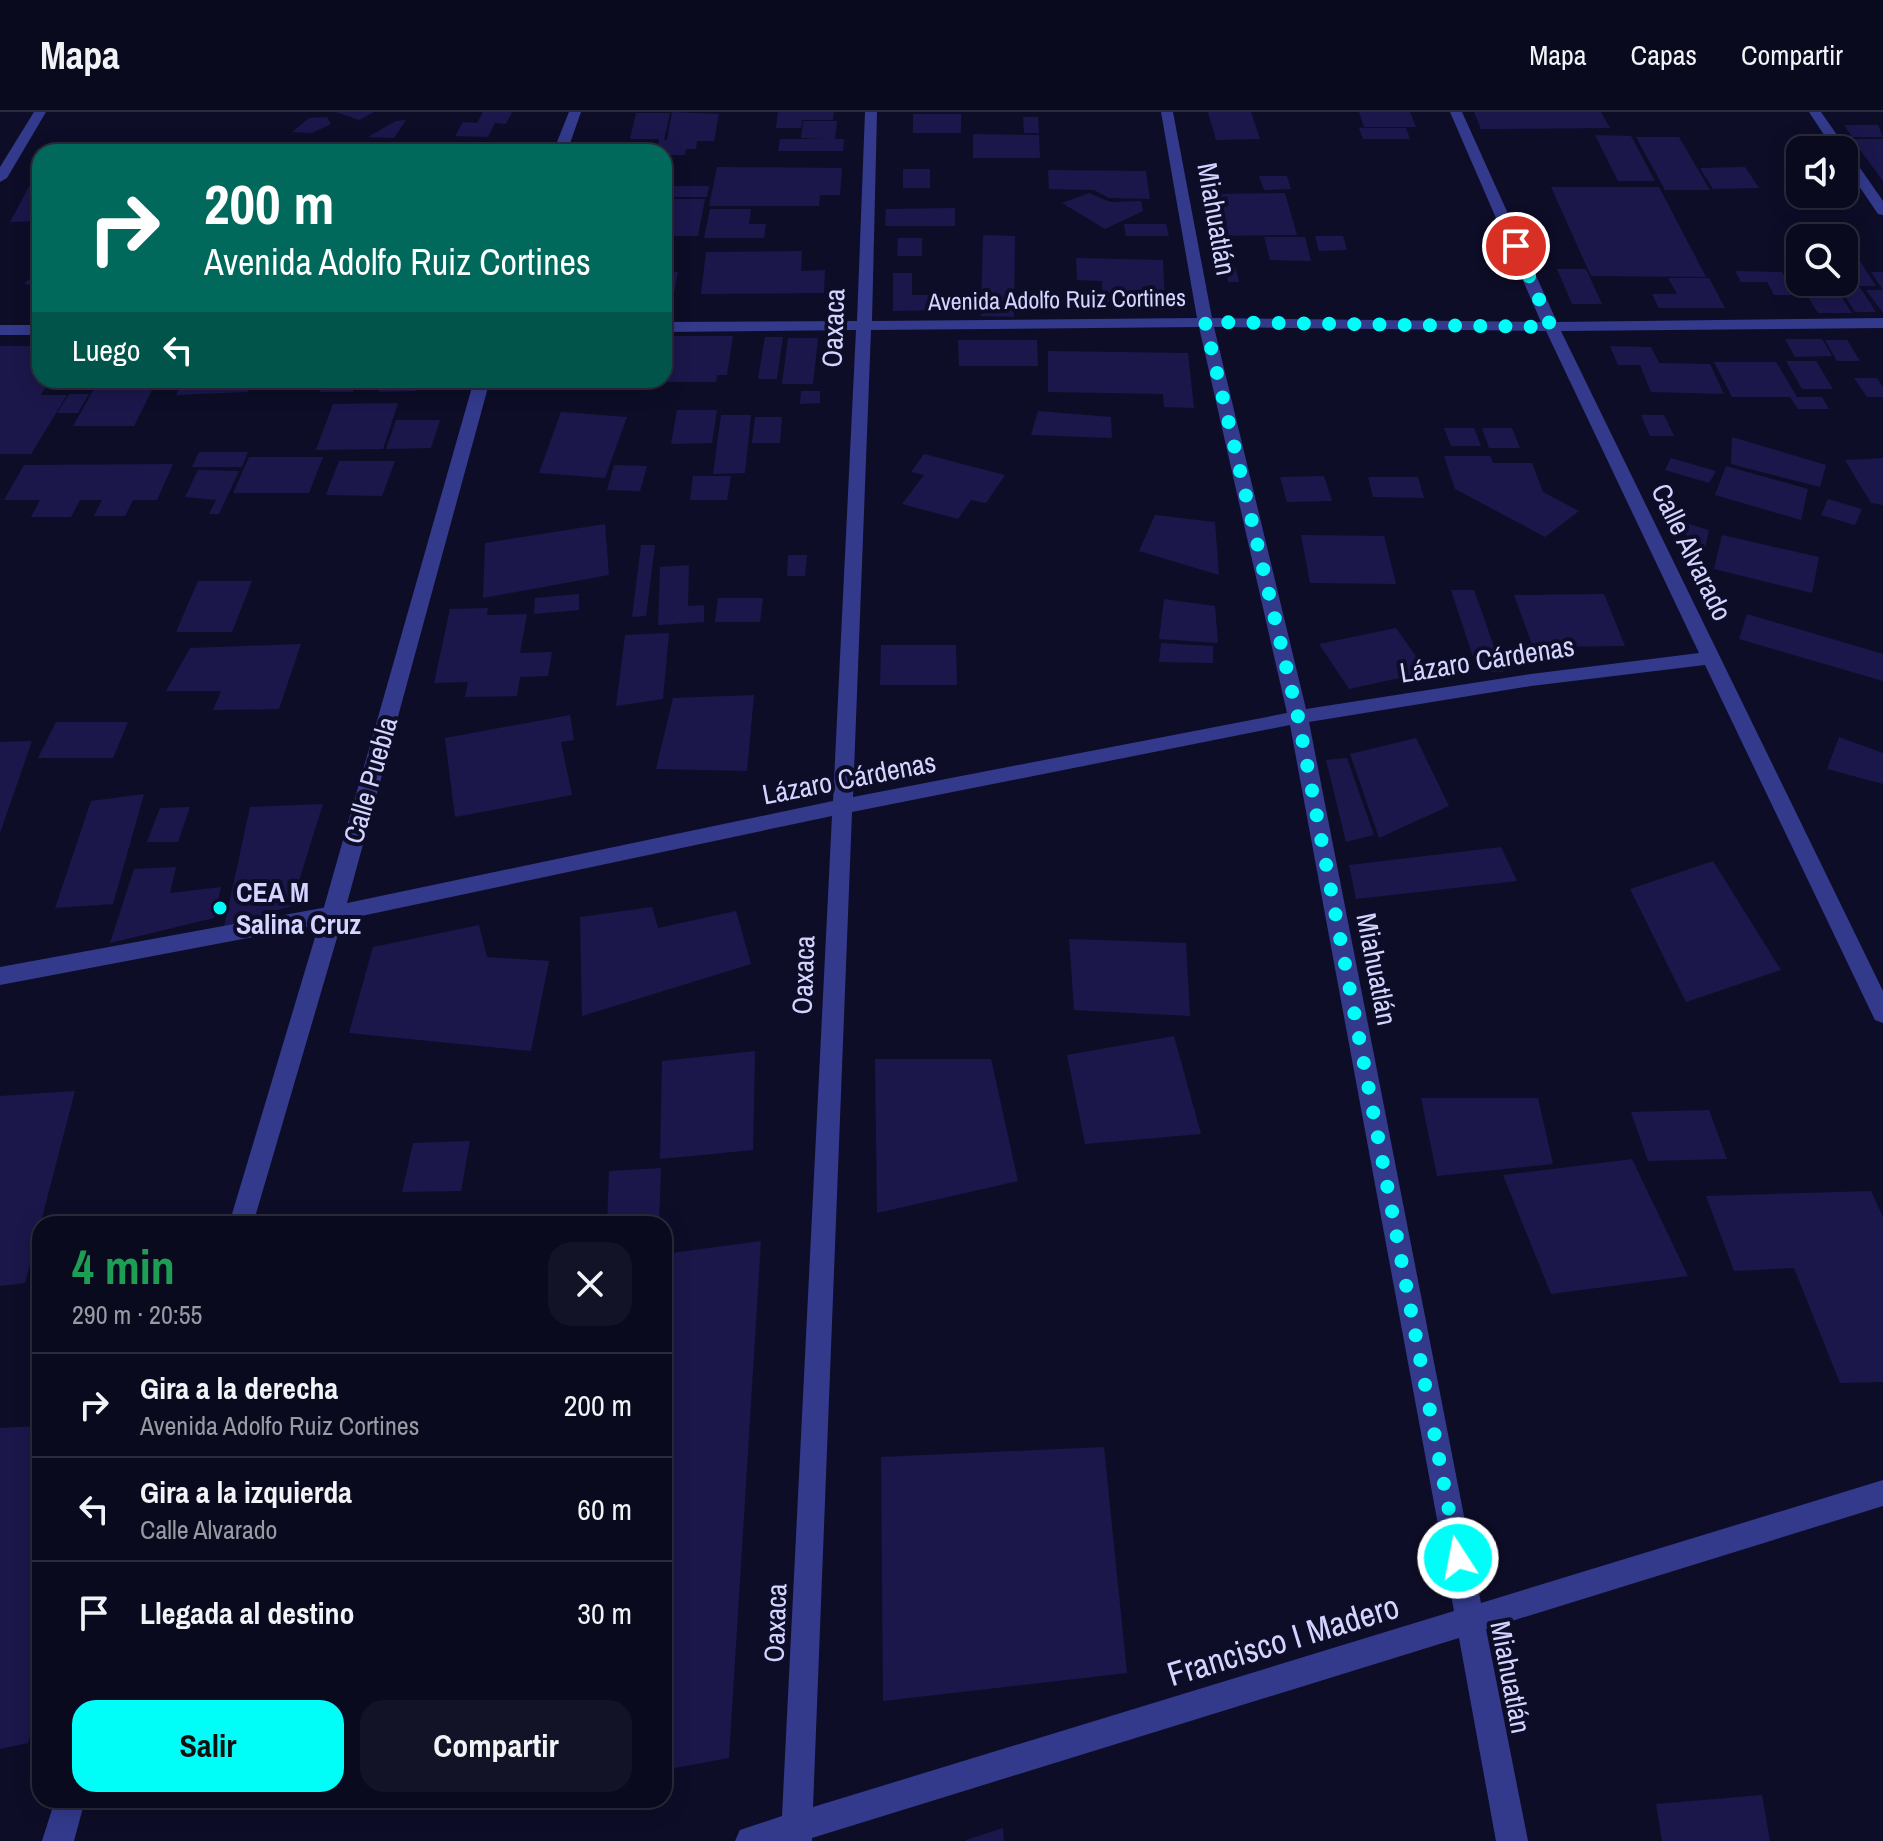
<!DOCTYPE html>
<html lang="es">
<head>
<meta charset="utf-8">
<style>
	body { margin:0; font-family:"Archivo Narrow",sans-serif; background:#131327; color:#f1f3f6; height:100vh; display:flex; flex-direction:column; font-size:30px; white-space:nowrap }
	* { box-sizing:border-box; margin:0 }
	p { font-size:26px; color:#999aa4 }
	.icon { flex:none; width:44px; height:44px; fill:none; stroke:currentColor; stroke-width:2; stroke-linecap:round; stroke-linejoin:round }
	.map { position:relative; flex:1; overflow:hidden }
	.side { position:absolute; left:32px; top:1104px; width:640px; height:592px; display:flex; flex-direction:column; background:#0a0a1e; border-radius:24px; box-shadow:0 4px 20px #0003,0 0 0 2px #2a2b3c }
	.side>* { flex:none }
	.guide { position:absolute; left:32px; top:32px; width:640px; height:244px; border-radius:24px; box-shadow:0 4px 20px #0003,0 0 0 2px #2a2b3c; background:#00695c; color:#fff; overflow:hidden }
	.tools { position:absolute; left:1786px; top:24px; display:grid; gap:16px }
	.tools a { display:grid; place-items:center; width:72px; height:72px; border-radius:16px; background:#0a0a1e; box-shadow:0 4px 20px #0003,0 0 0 2px #2a2b3c; font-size:40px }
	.pin { position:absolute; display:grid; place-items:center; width:68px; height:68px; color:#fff; margin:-34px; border:4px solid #fff; border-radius:50%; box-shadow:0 2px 8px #0007 }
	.me { position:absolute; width:88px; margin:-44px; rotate:349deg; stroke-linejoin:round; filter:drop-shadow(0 0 6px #0008) }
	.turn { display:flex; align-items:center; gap:28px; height:168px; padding:0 40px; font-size:36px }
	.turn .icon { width:104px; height:104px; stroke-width:2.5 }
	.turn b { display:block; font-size:56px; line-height:68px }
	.then { display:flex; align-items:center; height:76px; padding:0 40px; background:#0003; gap:16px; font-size:30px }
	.round { display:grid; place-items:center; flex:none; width:84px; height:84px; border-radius:24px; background:#131327 }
	.summary { display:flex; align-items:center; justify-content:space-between; height:136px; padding:0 40px }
	h1 { font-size:48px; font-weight:700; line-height:60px; color:#1e9e55 }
	.primary-button { display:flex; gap:16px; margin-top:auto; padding:16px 40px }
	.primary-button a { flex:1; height:92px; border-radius:24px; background:#00fef9; color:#111; font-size:32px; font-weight:700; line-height:92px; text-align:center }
	.primary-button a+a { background:#131327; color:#f1f3f6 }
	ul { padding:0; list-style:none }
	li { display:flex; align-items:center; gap:24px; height:104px; padding:0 40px; border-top:2px solid #2a2b3c }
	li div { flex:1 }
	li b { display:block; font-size:30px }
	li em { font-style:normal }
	header { display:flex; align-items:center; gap:48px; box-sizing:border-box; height:112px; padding:0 40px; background:#0a0a1e; border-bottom:2px solid #2a2b3c }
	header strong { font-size:38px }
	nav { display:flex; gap:44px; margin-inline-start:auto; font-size:28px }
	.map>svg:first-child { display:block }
</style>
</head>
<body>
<header>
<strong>Mapa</strong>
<nav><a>Mapa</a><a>Capas</a><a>Compartir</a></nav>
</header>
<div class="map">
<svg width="1883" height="1729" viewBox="0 0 1883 1729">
	<rect width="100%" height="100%" fill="#0e0d28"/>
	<g fill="#1b174b">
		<polygon points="336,0 374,0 359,8"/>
		<polygon points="483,0 512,0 506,12 495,11 488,25 455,24 463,10 477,11"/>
		<polygon points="672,0 719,2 714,29 697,29 696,37 686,37 685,43 664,43 664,40 657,40 659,27 630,27 636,1 670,1 664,28 667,28"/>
		<polygon points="778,0 834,0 833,8 802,8 801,16 776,16"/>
		<polygon points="1208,0 1251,0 1260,27 1216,28"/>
		<polygon points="1359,0 1410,0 1416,15 1364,15"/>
		<polygon points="1474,0 1601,0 1610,16 1481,17"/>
		<rect x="913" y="2" width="48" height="19"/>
		<polygon points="327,5 331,12 312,21 292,20 309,6"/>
		<polygon points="1023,5 1038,5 1039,21 1024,21"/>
		<polygon points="406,8 394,26 368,25 396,9"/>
		<polygon points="803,9 837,9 835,27 844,27 843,39 778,39 780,27 825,27 801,26"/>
		<polygon points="1844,13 1878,13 1883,25 1852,25"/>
		<polygon points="1359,16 1406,16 1410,27 1363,27"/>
		<polygon points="973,22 1039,23 1040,46 973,46"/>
		<polygon points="1595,23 1631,24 1655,69 1618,69"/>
		<polygon points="1636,25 1679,25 1710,78 1665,78"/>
		<polygon points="1852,27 1883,27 1883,69"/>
		<polygon points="717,55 842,56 840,83 820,83 819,94 709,94"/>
		<polygon points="1745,55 1759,76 1713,77 1700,56"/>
		<rect x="903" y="57" width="27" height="19"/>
		<polygon points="1048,58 1146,59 1150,87 1109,86 1094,78 1049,77"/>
		<polygon points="1259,64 1287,64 1291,77 1264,78"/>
		<polygon points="32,69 40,69 40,109 10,110"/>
		<polygon points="664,74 709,74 707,85 664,85"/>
		<polygon points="1551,75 1659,75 1706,165 1591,164"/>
		<polygon points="1089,81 1110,90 1141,89 1143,99 1105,117 1062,91"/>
		<polygon points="1285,81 1297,123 1220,124 1210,82"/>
		<polygon points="664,87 705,87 698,124 664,124"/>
		<polygon points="955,96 955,114 885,114 886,97"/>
		<polygon points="710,97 751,97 749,112 766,112 764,126 704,126"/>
		<polygon points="1124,112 1166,112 1169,124 1126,124"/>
		<polygon points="983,123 1015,124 1014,205 981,204"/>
		<polygon points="1315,124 1343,124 1347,138 1319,139"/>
		<polygon points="1264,125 1305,125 1311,149 1270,148"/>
		<polygon points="898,126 922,126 922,144 897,144"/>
		<polygon points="1844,128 1848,128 1859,145 1844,145"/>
		<polygon points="802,139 801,159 825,158 824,181 701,182 706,140"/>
		<polygon points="1076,146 1163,148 1165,192 1103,191 1102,169 1077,168"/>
		<polygon points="1844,146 1858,146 1876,174 1859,174 1876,200 1855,200 1836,170 1844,170"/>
		<polygon points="1786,150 1800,150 1800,170 1832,170 1852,201 1818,201"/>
		<polygon points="1225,154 1235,154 1239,170 1228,170"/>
		<polygon points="40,157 40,174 24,172"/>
		<polygon points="1557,157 1586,157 1602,192 1572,192"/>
		<polygon points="1735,159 1782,160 1795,183 1774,183 1767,170 1741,170"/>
		<polygon points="664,160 678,160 671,198 664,198"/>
		<polygon points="1871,160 1883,160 1883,201 1866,178 1883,178"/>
		<polygon points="893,161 912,161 912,183 952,183 952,198 893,199"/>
		<polygon points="1668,166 1709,166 1725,196 1659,196 1652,182 1677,182"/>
		<polygon points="671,224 733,224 727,263 717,263 716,270 664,270"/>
		<polygon points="765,225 783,225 777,267 758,267"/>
		<polygon points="788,226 818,226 813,272 782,272"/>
		<polygon points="1785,227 1822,227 1832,244 1795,245"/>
		<polygon points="958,228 1037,228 1038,254 959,254"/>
		<polygon points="1825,228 1847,228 1860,249 1837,249"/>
		<polygon points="0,234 40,234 40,268 50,268 41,283 67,283 31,342 0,342"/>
		<polygon points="1610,234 1651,235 1659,251 1710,252 1724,282 1651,280 1640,253 1618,253"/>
		<polygon points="1048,239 1188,241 1194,296 1164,295 1163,282 1048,280"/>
		<polygon points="1786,249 1816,249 1833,277 1802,277"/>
		<polygon points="1714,250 1776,250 1797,285 1822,285 1829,297 1798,297 1790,285 1732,285"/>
		<polygon points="1854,266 1877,266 1883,275 1883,285 1867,285"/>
		<polygon points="99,268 157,268 134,314 73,314"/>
		<polygon points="183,268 252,268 248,280 176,283"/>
		<polygon points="325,268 357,268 353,280 320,280"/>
		<polygon points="382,268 420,268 416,279 379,280"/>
		<polygon points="801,279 820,279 820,291 800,292"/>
		<polygon points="69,282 89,282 78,301 57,301"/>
		<polygon points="398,291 383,337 316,338 333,292"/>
		<polygon points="677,298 717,298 712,331 671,332"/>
		<polygon points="1038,299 1111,305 1112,326 1031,323"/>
		<polygon points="561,300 627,305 605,366 539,361"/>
		<polygon points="721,303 751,303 745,361 713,362"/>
		<polygon points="1641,303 1664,303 1674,324 1650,324"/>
		<polygon points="755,305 782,305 780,331 752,331"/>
		<polygon points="396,308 440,308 431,336 386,337"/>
		<polygon points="1444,316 1474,316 1481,334 1451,334"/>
		<polygon points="1482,316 1512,316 1520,336 1489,336"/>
		<polygon points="1732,325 1826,353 1820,375 1731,352"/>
		<polygon points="199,340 248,340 242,355 192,355"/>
		<polygon points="924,342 1005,363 986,391 971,388 958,407 902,392 924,363 911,360"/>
		<polygon points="1444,344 1490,344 1493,351 1532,351 1543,380 1579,399 1545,425 1455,377"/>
		<polygon points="249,345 323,345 309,381 233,381"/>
		<polygon points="1671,346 1716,359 1709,371 1665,358"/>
		<polygon points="1883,346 1883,393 1871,391 1845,348"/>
		<polygon points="339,349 395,349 382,384 326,383"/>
		<polygon points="173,352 157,388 133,388 125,404 94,404 102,388 80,388 71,405 31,405 40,388 4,388 24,353"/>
		<polygon points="614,353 647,354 640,379 607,378"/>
		<polygon points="1726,354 1808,377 1801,408 1715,383"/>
		<polygon points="198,358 239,359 219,402 209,402 216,388 185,385"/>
		<polygon points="693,364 731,364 727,388 690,388"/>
		<polygon points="1324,364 1332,389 1287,390 1280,365"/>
		<polygon points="1368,365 1418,365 1424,386 1373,385"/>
		<polygon points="1828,387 1862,397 1855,413 1821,403"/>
		<polygon points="1155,403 1215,410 1219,463 1139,439"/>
		<polygon points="1682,410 1709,418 1704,442 1692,440"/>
		<polygon points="605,412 609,463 483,486 485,431"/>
		<polygon points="1301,423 1384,424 1396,472 1310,471"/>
		<polygon points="1722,423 1819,445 1812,481 1714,457"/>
		<polygon points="641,433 655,433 646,504 632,505"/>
		<polygon points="788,443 807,443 805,464 787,464"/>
		<polygon points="689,453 688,494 704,493 704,510 658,513 660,455"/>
		<polygon points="198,469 252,469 232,520 176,520"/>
		<polygon points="1451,478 1474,478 1503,560 1478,560"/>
		<polygon points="579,482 579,498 534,502 535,486"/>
		<polygon points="1604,482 1625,534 1533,535 1514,483"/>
		<polygon points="718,486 763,486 760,510 715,510"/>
		<polygon points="1164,487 1215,494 1218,531 1159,527"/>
		<polygon points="488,496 487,503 527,502 520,541 552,540 548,564 520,565 517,584 465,585 468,570 434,571 450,497"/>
		<polygon points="1747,502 1883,542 1883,569 1739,527"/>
		<polygon points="1396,516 1427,560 1349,577 1319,532"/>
		<polygon points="669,521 663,587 616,594 625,523"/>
		<polygon points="1161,531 1213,534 1213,551 1159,550"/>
		<polygon points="301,532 279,597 213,598 221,579 166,579 190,536"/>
		<polygon points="881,533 956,533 957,573 880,573"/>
		<polygon points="754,583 747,659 656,657 673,586"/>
		<polygon points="570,603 574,628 561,630 572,683 455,705 445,626"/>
		<polygon points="56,610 128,610 113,646 38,646"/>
		<polygon points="1839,625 1883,641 1883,672 1827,657"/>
		<polygon points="1416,626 1449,694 1379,726 1350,642"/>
		<polygon points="32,629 0,721 0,630"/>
		<polygon points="1347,646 1374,723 1346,730 1326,648"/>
		<polygon points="144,682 113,792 55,796 91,689"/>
		<polygon points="323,692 291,794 224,815 250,695"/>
		<polygon points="190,695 178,730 147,730 160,696"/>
		<polygon points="1501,735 1517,769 1356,787 1349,753"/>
		<polygon points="1713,749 1781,858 1686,890 1630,777"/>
		<polygon points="176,755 170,781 221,775 214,806 110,831 134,757"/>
		<polygon points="652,795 658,816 736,799 751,852 582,904 580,805"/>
		<polygon points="479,813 487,845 549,849 531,939 349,921 373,835"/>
		<polygon points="1069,827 1186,831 1190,904 1074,898"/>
		<polygon points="1174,924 1201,1022 1085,1032 1067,943"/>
		<polygon points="755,939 753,1038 660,1047 662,949"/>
		<polygon points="875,947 991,947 1018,1069 877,1101"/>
		<polygon points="75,979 25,1171 0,1174 0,984"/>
		<polygon points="1421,986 1538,986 1553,1052 1437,1064"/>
		<polygon points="1709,998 1727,1047 1648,1049 1631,1000"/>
		<polygon points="470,1029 461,1079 402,1080 413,1031"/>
		<polygon points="1632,1047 1688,1164 1551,1182 1503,1063"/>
		<polygon points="661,1056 659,1111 607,1112 609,1059"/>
		<polygon points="1871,1079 1883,1105 1883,1270 1840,1271 1794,1156 1734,1159 1706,1084"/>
		<polygon points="761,1129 729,1646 664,1658 664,1142"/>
		<polygon points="40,1314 40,1593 28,1631 0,1637 0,1316"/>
		<polygon points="1104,1335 1127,1561 883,1589 881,1345"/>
		<polygon points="1762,1683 1770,1729 1662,1729 1656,1692"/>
		<polygon points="1003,1716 1004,1729 966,1729 966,1728"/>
	</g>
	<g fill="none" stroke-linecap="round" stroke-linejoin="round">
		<g fill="#333a8c" fill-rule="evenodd">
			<polygon points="34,0 46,0 7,66 0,70 0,55"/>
			<path d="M 865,0 L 877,0 L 872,209 L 1197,206 L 1161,0 L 1173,0 L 1212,206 L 1541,210 L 1450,0 L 1462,0 L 1557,210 L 1883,206 L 1883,216 L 1561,219 L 1883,879 L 1883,911 L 1875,908 L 1872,902 L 1705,553 L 1531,574 L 1309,610 L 1481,1491 L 1883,1368 L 1883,1394 L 1486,1517 L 1528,1729 L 1496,1729 L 1459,1526 L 812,1726 L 812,1729 L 735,1729 L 740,1718 L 782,1704 L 832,704 L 333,810 L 0,873 L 0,855 L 333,794 L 833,689 L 856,218 L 664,220 L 664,210 L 857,209 ZM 1199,215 L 1287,601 L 853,685 L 871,218 ZM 1214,215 L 1546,219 L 1699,541 L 1531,562 L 1306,597 ZM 1290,613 L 1454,1499 L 813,1695 L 852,700 Z"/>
			<polygon points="1809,0 1821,0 1883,89 1883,103 1878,102 1844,52 1844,38 1834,38"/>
			<rect x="0" y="213" width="40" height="10"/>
		</g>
		<g fill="#333a8c" fill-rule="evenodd">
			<polygon points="569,0 581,0 567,40 553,40"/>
			<polygon points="474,268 490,268 344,802 253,1112 229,1112 322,802"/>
			<polygon points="55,1688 85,1688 74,1729 42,1729"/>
		</g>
	</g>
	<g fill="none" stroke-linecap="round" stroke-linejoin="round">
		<polyline stroke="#00fef9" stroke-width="14" stroke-dasharray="0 25.2" points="1458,1446 1298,605 1205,210 1551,215 1516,134"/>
	</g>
	<circle fill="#00fef9" stroke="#0e0d28" stroke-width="3" cx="220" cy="796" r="8"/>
	<g text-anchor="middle" stroke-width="8" stroke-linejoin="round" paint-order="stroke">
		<g font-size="24" fill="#d3d4ff" stroke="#0e0d28">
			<text transform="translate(1057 188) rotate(-1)" y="8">Avenida Adolfo Ruiz Cortines</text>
		</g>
		<g font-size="28" fill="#d3d4ff" stroke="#0e0d28">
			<text transform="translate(1217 107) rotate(80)" y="10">Miahuatlán</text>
			<text transform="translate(833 216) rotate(-88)" y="10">Oaxaca</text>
			<text transform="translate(1692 440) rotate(64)" y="10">Calle Alvarado</text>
			<text transform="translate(1487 547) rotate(-9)" y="10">Lázaro Cárdenas</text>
			<text transform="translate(849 666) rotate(-11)" y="10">Lázaro Cárdenas</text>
			<text transform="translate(370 668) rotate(-74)" y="10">Calle Puebla</text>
			<text transform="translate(1377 857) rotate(79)" y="10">Miahuatlán</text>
			<text transform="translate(803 863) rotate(-88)" y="10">Oaxaca</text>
			<text transform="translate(775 1511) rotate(-88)" y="10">Oaxaca</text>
			<text transform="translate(1511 1565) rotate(79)" y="10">Miahuatlán</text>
		</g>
		<g font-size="28" font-weight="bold" fill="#d3d4ff" stroke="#0e0d28" text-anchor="start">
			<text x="236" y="790">CEA M<tspan x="236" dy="32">Salina Cruz</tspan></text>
		</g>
		<g font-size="34" fill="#d3d4ff" stroke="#0e0d28">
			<text transform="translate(1283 1528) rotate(-17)" y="12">Francisco I Madero</text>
		</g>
	</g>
</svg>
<div class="tools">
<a><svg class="icon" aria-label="sound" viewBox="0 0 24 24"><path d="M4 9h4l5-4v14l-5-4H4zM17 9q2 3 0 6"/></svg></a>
<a><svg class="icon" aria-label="search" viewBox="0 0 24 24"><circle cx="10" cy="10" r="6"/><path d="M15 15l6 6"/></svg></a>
</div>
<div class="pin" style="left:1516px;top:134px;background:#d93025"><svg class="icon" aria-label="arrive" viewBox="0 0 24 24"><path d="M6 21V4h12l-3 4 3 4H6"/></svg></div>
<svg class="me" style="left:1458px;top:1446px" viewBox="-20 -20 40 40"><circle r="17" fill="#00fef9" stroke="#fff" stroke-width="3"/><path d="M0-11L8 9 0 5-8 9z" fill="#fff"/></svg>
<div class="guide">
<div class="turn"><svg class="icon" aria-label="right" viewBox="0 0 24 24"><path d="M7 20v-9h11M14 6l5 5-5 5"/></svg><div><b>200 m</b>Avenida Adolfo Ruiz Cortines</div></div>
<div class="then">Luego<svg class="icon" aria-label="left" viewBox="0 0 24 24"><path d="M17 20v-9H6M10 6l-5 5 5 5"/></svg></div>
</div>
<section class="side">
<div class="summary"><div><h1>4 min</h1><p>290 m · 20:55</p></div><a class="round"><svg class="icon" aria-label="close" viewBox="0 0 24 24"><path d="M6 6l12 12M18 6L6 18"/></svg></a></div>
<ul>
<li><svg class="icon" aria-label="right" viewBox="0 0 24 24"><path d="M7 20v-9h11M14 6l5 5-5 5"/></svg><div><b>Gira a la derecha</b><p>Avenida Adolfo Ruiz Cortines</p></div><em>200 m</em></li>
<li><svg class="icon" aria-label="left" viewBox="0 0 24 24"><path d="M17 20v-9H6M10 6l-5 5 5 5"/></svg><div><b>Gira a la izquierda</b><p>Calle Alvarado</p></div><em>60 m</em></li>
<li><svg class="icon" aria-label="arrive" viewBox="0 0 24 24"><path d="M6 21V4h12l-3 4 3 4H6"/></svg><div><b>Llegada al destino</b></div><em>30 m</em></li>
</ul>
<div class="primary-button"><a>Salir</a><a>Compartir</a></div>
</section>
</div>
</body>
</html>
